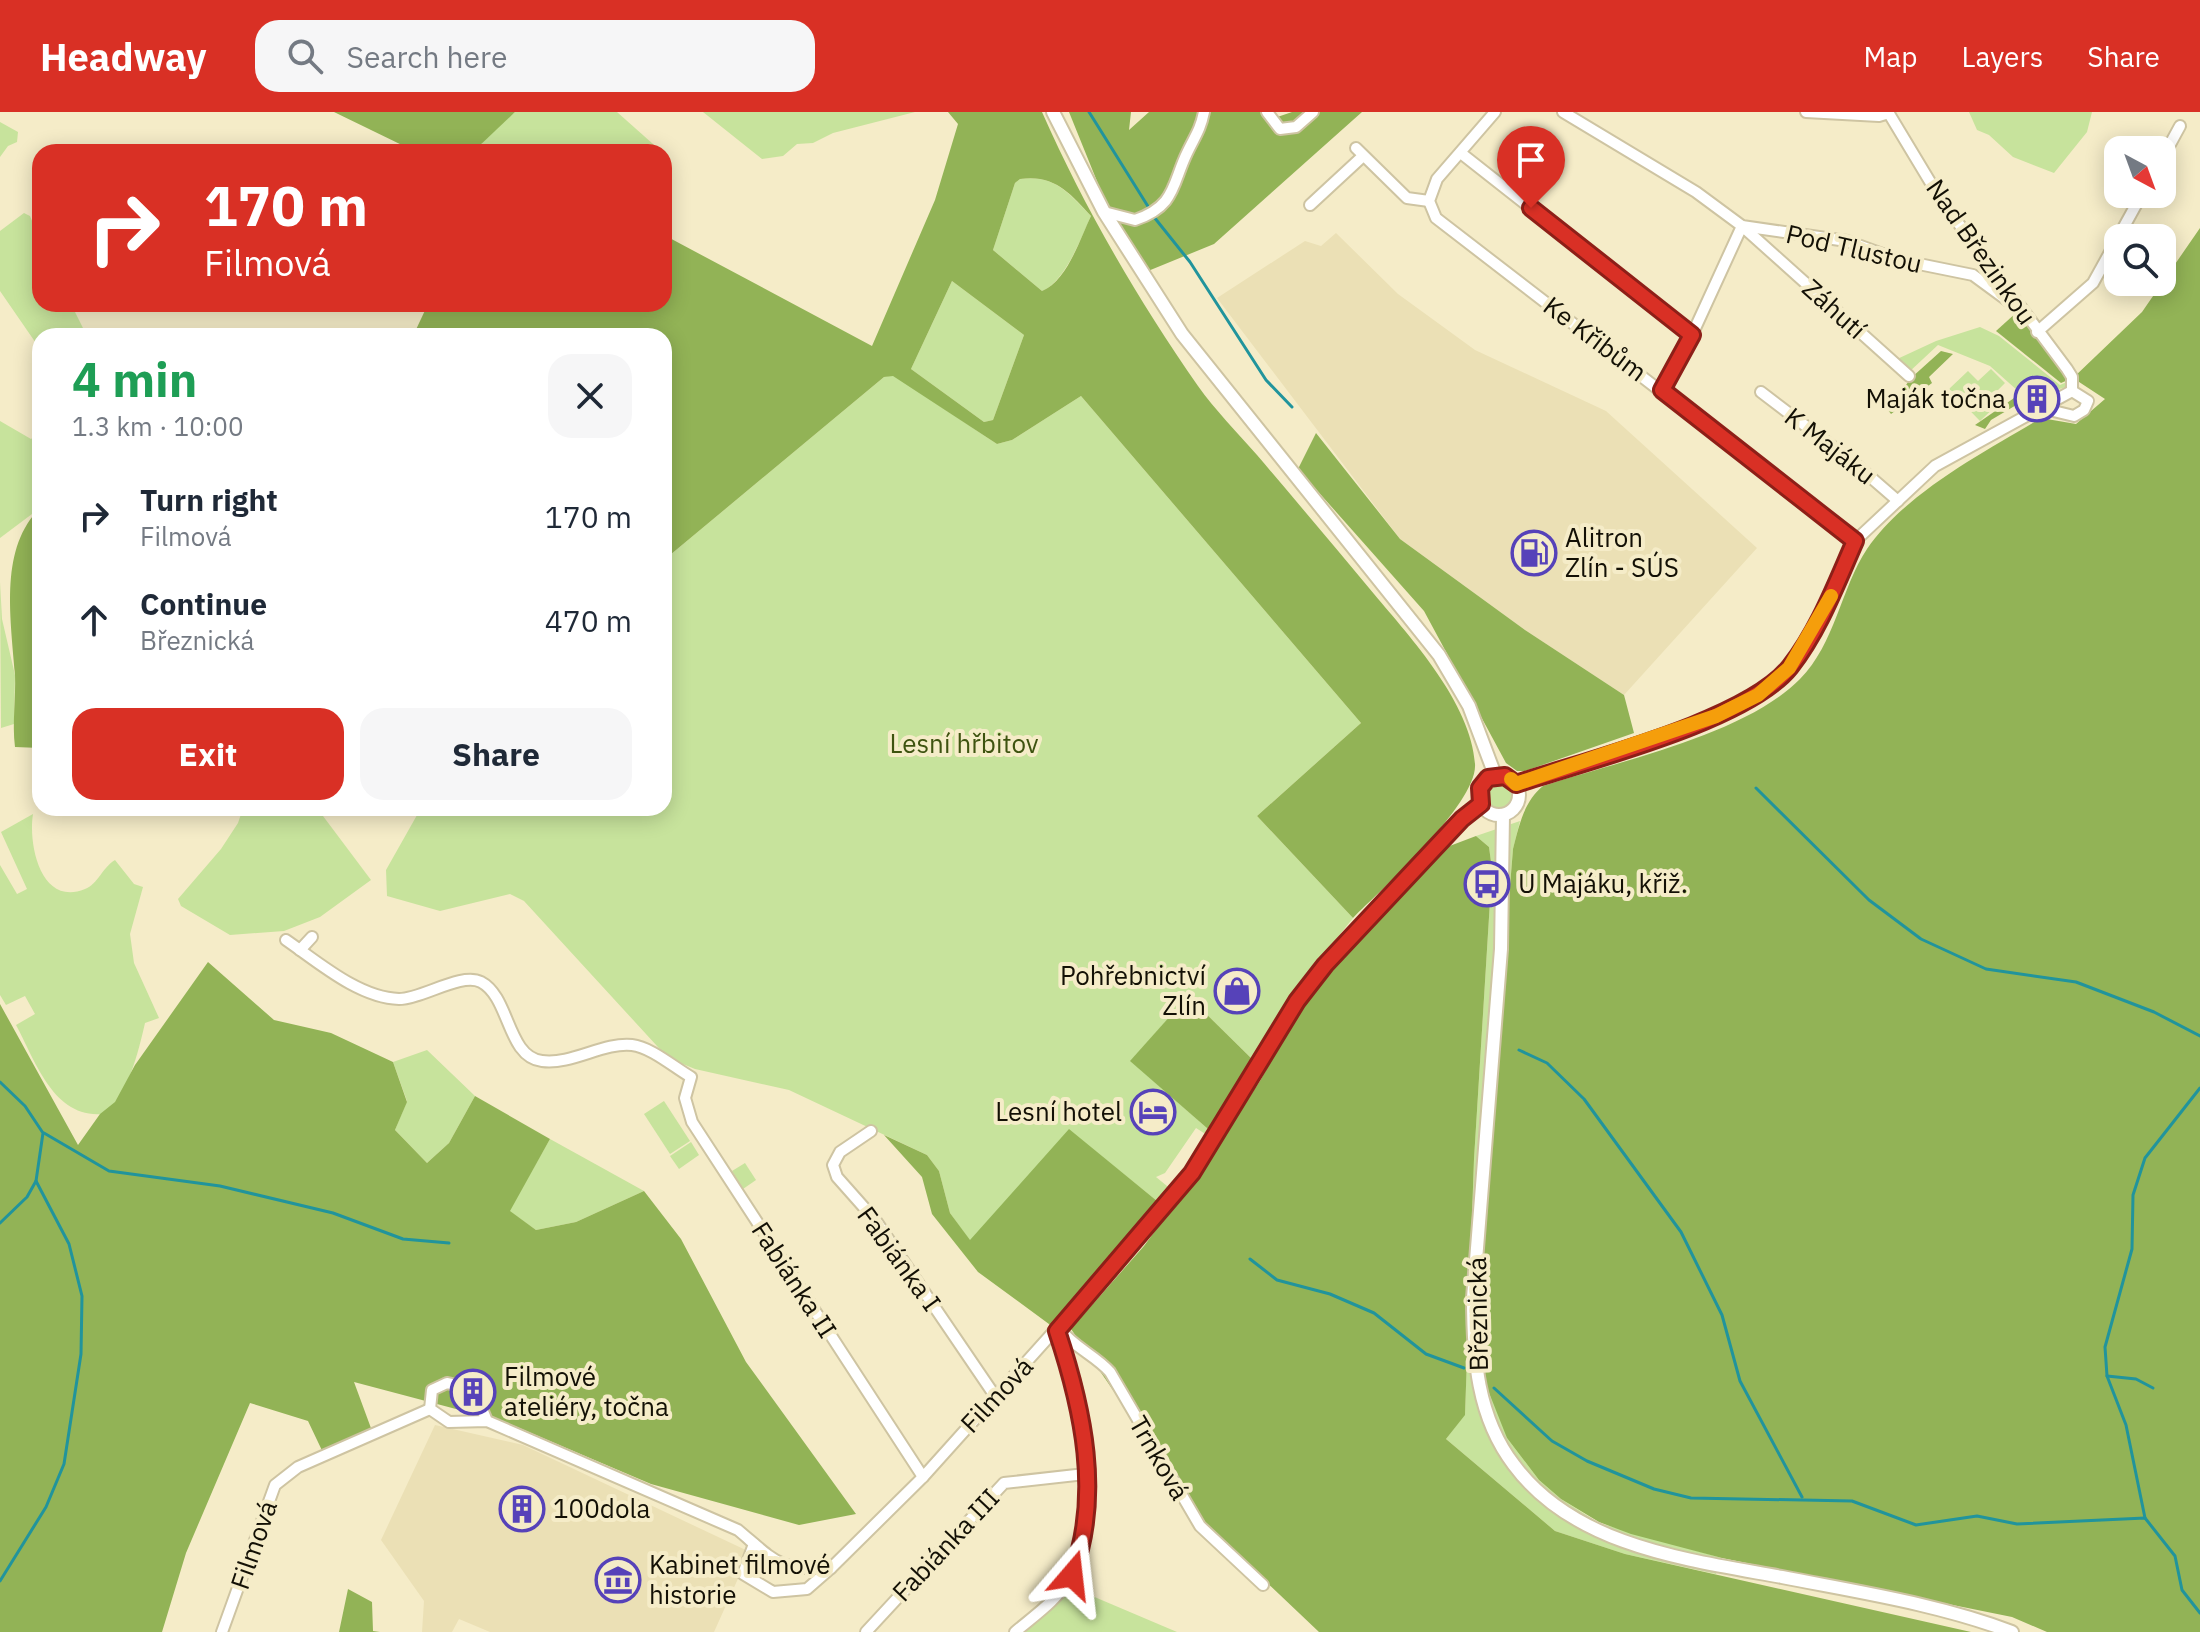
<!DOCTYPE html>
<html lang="en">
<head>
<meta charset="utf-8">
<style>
	body { margin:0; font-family:"IBM Plex Sans",sans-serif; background:#f6f6f7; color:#1f2937; height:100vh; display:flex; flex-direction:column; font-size:30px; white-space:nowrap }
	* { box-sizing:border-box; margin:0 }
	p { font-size:26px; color:#747a83 }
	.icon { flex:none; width:44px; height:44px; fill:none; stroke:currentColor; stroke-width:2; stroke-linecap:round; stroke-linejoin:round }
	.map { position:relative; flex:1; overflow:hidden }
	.drawer { position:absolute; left:32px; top:216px; width:640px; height:488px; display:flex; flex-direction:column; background:#fff; border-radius:24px; box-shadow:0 4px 20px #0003 }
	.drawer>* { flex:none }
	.guide { position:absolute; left:32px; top:32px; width:640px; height:168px; border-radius:24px; box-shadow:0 4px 20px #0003; background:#d93025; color:#fff; overflow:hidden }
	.needle { width:52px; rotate:139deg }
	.buttons { position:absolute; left:2104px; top:24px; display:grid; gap:16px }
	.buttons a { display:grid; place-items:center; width:72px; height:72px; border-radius:16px; background:#fff; box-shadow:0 4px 20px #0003; font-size:40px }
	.pin { position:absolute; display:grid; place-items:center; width:68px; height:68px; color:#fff; margin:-82px -34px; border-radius:50% 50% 50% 0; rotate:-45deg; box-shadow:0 0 8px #0007 }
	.pin .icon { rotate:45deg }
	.me { position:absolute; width:88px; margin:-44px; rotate:17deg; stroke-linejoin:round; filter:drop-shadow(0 0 6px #0008) }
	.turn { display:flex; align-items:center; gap:28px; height:168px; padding:0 40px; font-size:36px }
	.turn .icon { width:104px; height:104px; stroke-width:2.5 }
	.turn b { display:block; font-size:56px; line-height:68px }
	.round { display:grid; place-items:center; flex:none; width:84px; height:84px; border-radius:24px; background:#f6f6f7 }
	.head { display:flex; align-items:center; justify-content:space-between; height:136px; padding:0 40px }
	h1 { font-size:48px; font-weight:700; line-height:60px; color:#1e9e55 }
	.button { display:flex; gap:16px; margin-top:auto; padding:16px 40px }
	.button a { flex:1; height:92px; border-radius:24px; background:#d93025; color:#fff; font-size:32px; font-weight:700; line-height:92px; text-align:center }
	.button a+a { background:#f6f6f7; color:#1f2937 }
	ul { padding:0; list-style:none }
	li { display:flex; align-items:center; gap:24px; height:104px; padding:0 40px }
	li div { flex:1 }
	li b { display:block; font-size:30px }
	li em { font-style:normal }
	header { display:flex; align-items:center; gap:48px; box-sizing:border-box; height:112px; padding:0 40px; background:#d93025; color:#fff }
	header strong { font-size:38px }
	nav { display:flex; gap:44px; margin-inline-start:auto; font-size:28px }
	.search { width:560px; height:72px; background:#f6f6f7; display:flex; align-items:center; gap:20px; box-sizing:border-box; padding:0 28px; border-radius:24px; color:#747a83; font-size:30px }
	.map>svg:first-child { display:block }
</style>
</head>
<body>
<header>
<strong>Headway</strong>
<div class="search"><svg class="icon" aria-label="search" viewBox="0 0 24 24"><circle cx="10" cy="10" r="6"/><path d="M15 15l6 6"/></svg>Search here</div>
<nav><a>Map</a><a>Layers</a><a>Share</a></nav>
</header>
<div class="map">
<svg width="2200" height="1520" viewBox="0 0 2200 1520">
	<rect width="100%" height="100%" fill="#f5ecc8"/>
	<g fill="#ebe0b5">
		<polygon points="1336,121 1398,182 1475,238 1606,299 1757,436 1624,583 1525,518 1400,427 1217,186 1305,129 1321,134"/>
		<polygon points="435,1313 523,1333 750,1440 714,1520 490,1520 459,1507 452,1520 422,1520 424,1489 381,1428"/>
	</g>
	<g fill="#c7e39c">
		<polygon points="515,0 617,0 662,40 478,40 484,26"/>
		<polygon points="703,0 915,0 833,21 813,31 797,32 783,44 762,47"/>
		<polygon points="1969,0 2092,0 2087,20 2054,61 2013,45 1989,23 1977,18"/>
		<polygon points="0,10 18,20 17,30 8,34 0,45"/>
		<path d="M 1020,67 C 1054,62 1069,81 1091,104 C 1081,126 1065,170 1042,179 L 993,138 L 1015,71 Z"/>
		<polygon points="24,101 30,104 40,128 40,192 71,192 87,224 40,224 40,237 0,179 0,119"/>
		<polygon points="952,169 1024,223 993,308 984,310 911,257"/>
		<polygon points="1980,215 1999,224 2060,273 2069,269 2069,274 2027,287 1990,254 1938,233 1908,261 1895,248 1936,229"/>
		<polygon points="1991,257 2005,271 1992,284 1999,291 1980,309 1949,277 1968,259 1978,269"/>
		<polygon points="893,263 997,332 1012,328 1081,284 1361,611 1257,704 1353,806 1287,889 1253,948 1188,884 1131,949 1208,1017 1207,1023 1196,1016 1165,1061 1156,1065 1167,1074 1168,1081 1157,1089 1069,1018 970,1129 950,1101 939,1059 927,1043 789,978 695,957 668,946 524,789 510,782 440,799 387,784 386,758 421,696 664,696 664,448 884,265"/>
		<polygon points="0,309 31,327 40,320 40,396 0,426"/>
		<polygon points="0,470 2,507 15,563 14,612 1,616"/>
		<circle cx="1499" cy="682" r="14"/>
		<polygon points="243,696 317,696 371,768 320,805 284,819 230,823 181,794 178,787 221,737 238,711"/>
		<path d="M 33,702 C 28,733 41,795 85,777 C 98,772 102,756 115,748 L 134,772 L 143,775 L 130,822 L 134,851 L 159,906 L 145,911 C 139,937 127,990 102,1002 C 53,1006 35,948 16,913 L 35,902 L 25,884 L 6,893 L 0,883 L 0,753 L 17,782 L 27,777 L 1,720 Z"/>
		<polygon points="1520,709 1513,737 1481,1135 1507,1326 1539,1368 1561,1387 1599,1411 1722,1446 1716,1462 1625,1442 1555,1419 1446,1327 1465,1302 1474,1047 1492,757 1489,735 1476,724"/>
		<polygon points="427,938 475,984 449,1031 427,1051 395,1018 407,989 393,950"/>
		<polygon points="664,989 690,1029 670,1042 644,1002"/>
		<polygon points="550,1027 644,1079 576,1110 536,1118 509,1099"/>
		<polygon points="691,1030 699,1043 679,1057 670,1044"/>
		<polygon points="745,1051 756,1068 743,1077 732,1059"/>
		<polygon points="1071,1475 1177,1520 1022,1520"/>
	</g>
	<g fill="#92b356" fill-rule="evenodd">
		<polygon points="334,0 515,0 476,37 406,35"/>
		<path d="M 948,0 L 1042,0 C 1084,95 1138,188 1198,274 C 1215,298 1237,320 1257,343 C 1296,389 1335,435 1374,482 C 1411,526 1471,591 1475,652 C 1478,691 1381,778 1353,806 L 1257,704 L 1361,611 L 1081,284 L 1012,328 L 997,332 L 893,264 L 884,265 L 664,448 L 664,224 L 413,224 L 428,192 L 664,192 L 664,123 L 872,234 L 935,88 L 958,12 ZM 1020,67 C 1054,62 1070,81 1091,104 C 1080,127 1067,169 1042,179 L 993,138 L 1015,71 ZM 952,169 L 1024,223 L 993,308 L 984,310 L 911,257 Z"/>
		<polygon points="1069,0 1131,0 1129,18 1149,0 1262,0 1266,9 1292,0 1362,0 1214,132 1148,159 1105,89"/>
		<path d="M 2200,116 L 2200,1520 L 2047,1520 L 2012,1505 L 1722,1446 L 1631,1422 L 1599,1410 L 1561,1387 L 1539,1368 L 1507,1326 L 1482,1263 L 1479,1227 L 1481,1135 L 1513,737 C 1519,714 1524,689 1543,674 C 1619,649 1745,623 1800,567 C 1835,532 1841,476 1867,437 C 1905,381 1984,340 2041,306 L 2076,312 L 2105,287 L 2073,266 L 2142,200 Z"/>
		<polygon points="2017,200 2068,268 2061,271 1996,219"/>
		<polygon points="1941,239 1953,242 1929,265 1932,271 1891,302 1888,298 1911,266"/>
		<polygon points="2017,284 2023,289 1991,308 1985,317 1975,313"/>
		<polygon points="1316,321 1400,427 1525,518 1624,583 1634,621 1525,659 1517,659 1506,651 1424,499 1298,357"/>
		<path d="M 40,396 L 40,636 L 15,635 C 12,610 16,587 15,562 C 10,500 0,436 40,396 Z"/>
		<polygon points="1476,724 1489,735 1492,757 1474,1047 1465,1303 1446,1327 1555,1419 1625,1442 1971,1520 1319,1520 1205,1412 1071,1217 1144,1134 1209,1046 1260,969 1301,895 1336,850 1447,735"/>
		<polygon points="208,850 274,908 331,921 393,950 407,990 395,1018 427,1051 449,1031 475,984 550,1027 510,1099 536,1118 576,1110 644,1079 681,1127 746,1250 856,1402 799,1413 651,1372 505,1310 354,1270 375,1327 327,1349 308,1309 250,1291 186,1441 162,1520 0,1520 0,892 78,1033 100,1002 115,990 135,953"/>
		<polygon points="1188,884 1253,948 1208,1017 1130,949"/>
		<polygon points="1069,1017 1157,1089 1053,1215 978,1160 932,1102 922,1065 884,1023 927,1043 939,1059 950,1101 970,1128"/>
		<polygon points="348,1477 372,1490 373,1519 380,1520 339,1520"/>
	</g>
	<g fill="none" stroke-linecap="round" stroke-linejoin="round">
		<g stroke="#21949c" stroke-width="3">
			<polyline points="1089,0 1149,96"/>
			<polyline points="1154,105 1190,150 1266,268 1292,295"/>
			<polyline points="1756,676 1869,788 1921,827 1986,857 2076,870 2154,900 2200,924"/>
			<polyline points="1519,938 1547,951 1584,987 1681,1120 1722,1203 1740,1269 1802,1385"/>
			<polyline points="0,970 25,994 43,1021 36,1069 69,1132 82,1184 81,1242 64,1352 46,1395 0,1469"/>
			<polyline points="44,1021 109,1059 220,1074 333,1101 403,1127 449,1131"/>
			<polyline points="0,1111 27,1085 36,1069"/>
			<polyline points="1250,1147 1277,1168 1330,1182 1374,1201 1426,1242 1464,1256"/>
			<polyline points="2107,1264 2136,1267 2153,1276"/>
			<polyline points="1494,1276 1552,1329 1587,1349 1654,1377 1691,1386 1852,1389 1916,1413 1977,1404 2017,1412 2145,1406 2175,1444 2182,1478 2200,1501"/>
			<polyline points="2145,1406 2126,1313 2107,1264 2105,1235 2132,1137 2133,1083 2145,1046 2200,976"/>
		</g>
		<g stroke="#cec4a2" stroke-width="14">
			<g id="minor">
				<polyline points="1267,0 1280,17 1296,15 1313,0"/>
				<polyline points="1495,0 1437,67 1429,89 1436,106 1855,429"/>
				<polyline points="1563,0 1696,80 1742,114 1847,129 1899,148 1973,163 2022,199"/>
				<polyline points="1806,0 1879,4 1889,1"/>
				<polyline points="1888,0 1941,88 2067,257 2072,265 2072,279"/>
				<polyline points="1356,36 1407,86 1429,89"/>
				<polyline points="1462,42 1692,223"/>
				<polyline points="2162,47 2180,14"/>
				<polyline points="1310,93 1363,44"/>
				<path d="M 1104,100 L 1135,108 C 1176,94 1172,72 1187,41 C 1195,24 1200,19 1204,0"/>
				<polyline points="2037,220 2093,171 2142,82"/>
				<polyline points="1662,278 1692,223 1742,114 1909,264"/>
				<polyline points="1761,280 1853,350 1898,389"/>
				<polyline points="2041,296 2074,304 2084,298 2088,289 2072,279"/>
				<polyline points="1516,672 1716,604 1758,583 1789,556 1824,500 1855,429 1935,354 2072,279"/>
				<path d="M 286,828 C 318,850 359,886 399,887 C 422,887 461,860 481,870 C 510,885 507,945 542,949 C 572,953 603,930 632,933 C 651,935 675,956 691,965 L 685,986 L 692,1010 L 923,1365"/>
				<polyline points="300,838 312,825"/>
				<polyline points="871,1019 840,1040 833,1053 837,1065 876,1109 995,1284"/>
				<path d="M 1059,1216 C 1073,1235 1095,1243 1110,1260 L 1200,1414 L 1263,1473"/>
				<path d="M 487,1309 C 480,1290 468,1274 447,1271 L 432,1278 L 430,1297 L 449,1310 L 487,1309 L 738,1418 C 776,1450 779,1459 831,1456"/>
				<polyline points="754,1432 743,1462 773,1480 807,1477 831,1456 923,1365 1161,1100 1225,1011 1297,889 1325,853 1462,707 1481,692"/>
				<polyline points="222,1520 275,1373 298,1355 430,1297"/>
				<polyline points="866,1520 1004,1371 1085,1362"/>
				<path d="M 1015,1520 C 1034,1504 1059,1487 1071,1464 C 1097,1421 1088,1331 1078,1283 C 1074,1261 1064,1240 1057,1219"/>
			</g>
		</g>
		<g stroke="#cec4a2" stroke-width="16">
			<g id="major">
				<polyline points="1053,0 1104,100 1182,222 1439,543 1469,594 1495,663"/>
				<circle cx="1499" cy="683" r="20"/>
				<path d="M 1503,703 L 1501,837 L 1473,1186 C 1473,1245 1477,1305 1514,1353 C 1575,1435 1689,1448 1782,1465 C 1858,1480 1938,1492 2012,1520"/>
			</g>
		</g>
		<use href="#minor" stroke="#fff" stroke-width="10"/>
		<use href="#major" stroke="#fff" stroke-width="12"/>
	</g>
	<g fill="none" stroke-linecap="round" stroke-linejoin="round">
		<g stroke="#8d1f18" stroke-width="20">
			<path id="route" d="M 1072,1463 C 1102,1384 1083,1297 1057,1219 L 1192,1061 L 1297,889 L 1325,853 L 1462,707 L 1481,692 L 1480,676 L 1488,666 L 1505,664 L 1516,672 C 1585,649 1747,609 1790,555 C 1819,518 1836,472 1855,429 L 1662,278 L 1692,223 L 1531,96"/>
		</g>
		<use href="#route" stroke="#d93025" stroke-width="14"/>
		<polyline stroke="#f59e0b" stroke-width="14" points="1511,667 1516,672 1716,604 1758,583 1789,556 1831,484"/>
	</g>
	<defs>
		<g id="building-ring" transform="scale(2.3)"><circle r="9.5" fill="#f5ecc8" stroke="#5642b9" stroke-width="1.5"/><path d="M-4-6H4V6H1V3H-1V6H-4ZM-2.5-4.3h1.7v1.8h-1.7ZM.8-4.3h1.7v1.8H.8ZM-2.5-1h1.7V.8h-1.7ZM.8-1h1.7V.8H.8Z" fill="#5642b9"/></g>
		<g id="fuel-ring" transform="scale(2.3)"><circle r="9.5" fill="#f5ecc8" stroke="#5642b9" stroke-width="1.5"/><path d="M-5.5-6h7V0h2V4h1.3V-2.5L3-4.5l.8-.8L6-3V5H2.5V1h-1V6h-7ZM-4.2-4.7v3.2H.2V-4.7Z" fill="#5642b9"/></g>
		<g id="bus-ring" transform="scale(2.3)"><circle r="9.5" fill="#f5ecc8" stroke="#5642b9" stroke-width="1.5"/><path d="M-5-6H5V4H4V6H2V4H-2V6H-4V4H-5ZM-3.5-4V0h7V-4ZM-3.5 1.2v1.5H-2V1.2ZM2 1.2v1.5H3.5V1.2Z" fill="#5642b9"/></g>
		<g id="shop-ring" transform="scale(2.3)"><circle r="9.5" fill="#f5ecc8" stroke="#5642b9" stroke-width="1.5"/><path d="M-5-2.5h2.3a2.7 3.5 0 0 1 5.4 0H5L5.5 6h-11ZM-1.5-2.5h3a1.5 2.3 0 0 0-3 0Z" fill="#5642b9"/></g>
		<g id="hotel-ring" transform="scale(2.3)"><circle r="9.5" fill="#f5ecc8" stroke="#5642b9" stroke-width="1.5"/><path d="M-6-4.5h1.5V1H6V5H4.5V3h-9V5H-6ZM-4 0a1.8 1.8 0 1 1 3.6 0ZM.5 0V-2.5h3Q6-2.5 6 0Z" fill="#5642b9"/></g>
		<g id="museum-ring" transform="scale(2.3)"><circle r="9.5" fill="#f5ecc8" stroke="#5642b9" stroke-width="1.5"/><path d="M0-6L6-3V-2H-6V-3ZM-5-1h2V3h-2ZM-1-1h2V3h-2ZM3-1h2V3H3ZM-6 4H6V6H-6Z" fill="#5642b9"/></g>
	</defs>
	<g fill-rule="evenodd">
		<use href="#building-ring" x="2037" y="287"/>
		<use href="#fuel-ring" x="1534" y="441"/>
		<use href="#bus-ring" x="1487" y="772"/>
		<use href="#shop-ring" x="1237" y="879"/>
		<use href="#hotel-ring" x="1153" y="1000"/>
		<use href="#building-ring" x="473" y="1280"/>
		<use href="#building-ring" x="522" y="1397"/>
		<use href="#museum-ring" x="618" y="1468"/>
	</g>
	<g text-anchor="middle" stroke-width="8" stroke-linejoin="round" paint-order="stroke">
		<g font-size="26" fill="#131005" stroke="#f5ecc8">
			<text transform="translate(1854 137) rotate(13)" y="9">Pod Tlustou</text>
			<text transform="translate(1981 140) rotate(55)" y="9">Nad Březinkou</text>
			<text transform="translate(1834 197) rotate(42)" y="9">Záhutí</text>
			<text transform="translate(1595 227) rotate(37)" y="9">Ke Křibům</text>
			<text transform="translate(1830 334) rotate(38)" y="9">K Majáku</text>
			<text transform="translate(899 1147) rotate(54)" y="9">Fabiánka I</text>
			<text transform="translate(794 1168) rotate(57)" y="9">Fabiánka II</text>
			<text transform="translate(1478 1202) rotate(-91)" y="9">Březnická</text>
			<text transform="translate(997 1283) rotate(-47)" y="9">Filmová</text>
			<text transform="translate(1159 1346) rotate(60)" y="9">Trnková</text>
			<text transform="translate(254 1433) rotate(-71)" y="9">Filmová</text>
			<text transform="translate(946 1433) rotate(-47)" y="9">Fabiánka III</text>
		</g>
		<g font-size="26" fill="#131005" stroke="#f5ecc8" text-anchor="start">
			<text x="2006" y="296" text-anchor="end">Maják točna</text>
			<text x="1565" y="435">Alitron<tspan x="1565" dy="30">Zlín - SÚS</tspan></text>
			<text x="1518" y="781">U Majáku, křiž.</text>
			<text x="1206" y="873" text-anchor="end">Pohřebnictví<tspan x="1206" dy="30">Zlín</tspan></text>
			<text x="1122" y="1009" text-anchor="end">Lesní hotel</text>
			<text x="504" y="1274">Filmové<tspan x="504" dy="30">ateliéry, točna</tspan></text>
			<text x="553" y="1406">100dola</text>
			<text x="649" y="1462">Kabinet filmové<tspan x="649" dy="30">historie</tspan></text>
		</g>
		<g font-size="26" fill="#3e5310" stroke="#f5ecc8">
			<text x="964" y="641">Lesní hřbitov</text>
		</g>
	</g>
</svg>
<div class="buttons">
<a><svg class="needle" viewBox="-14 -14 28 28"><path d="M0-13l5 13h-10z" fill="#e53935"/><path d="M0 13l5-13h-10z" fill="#747a83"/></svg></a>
<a><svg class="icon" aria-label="search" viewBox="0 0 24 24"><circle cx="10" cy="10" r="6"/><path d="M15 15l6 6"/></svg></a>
</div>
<div class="pin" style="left:1531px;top:96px;background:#d93025"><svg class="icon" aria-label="arrive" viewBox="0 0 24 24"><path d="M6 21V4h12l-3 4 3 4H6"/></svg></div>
<svg class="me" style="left:1072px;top:1463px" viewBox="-20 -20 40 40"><path d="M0-17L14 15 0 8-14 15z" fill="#d93025" stroke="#fff" stroke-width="4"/></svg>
<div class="guide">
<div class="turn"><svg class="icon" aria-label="right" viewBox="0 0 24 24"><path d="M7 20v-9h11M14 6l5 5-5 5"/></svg><div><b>170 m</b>Filmová</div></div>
</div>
<section class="drawer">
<div class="head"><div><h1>4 min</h1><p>1.3 km · 10:00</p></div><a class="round"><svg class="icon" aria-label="close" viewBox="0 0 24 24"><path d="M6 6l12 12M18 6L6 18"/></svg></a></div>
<ul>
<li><svg class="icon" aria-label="right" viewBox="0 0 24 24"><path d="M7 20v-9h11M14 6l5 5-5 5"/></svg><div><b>Turn right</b><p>Filmová</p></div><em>170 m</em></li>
<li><svg class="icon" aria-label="ahead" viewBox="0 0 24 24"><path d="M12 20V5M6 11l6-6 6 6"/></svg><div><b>Continue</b><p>Březnická</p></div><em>470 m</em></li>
</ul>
<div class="button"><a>Exit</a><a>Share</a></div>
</section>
</div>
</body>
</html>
